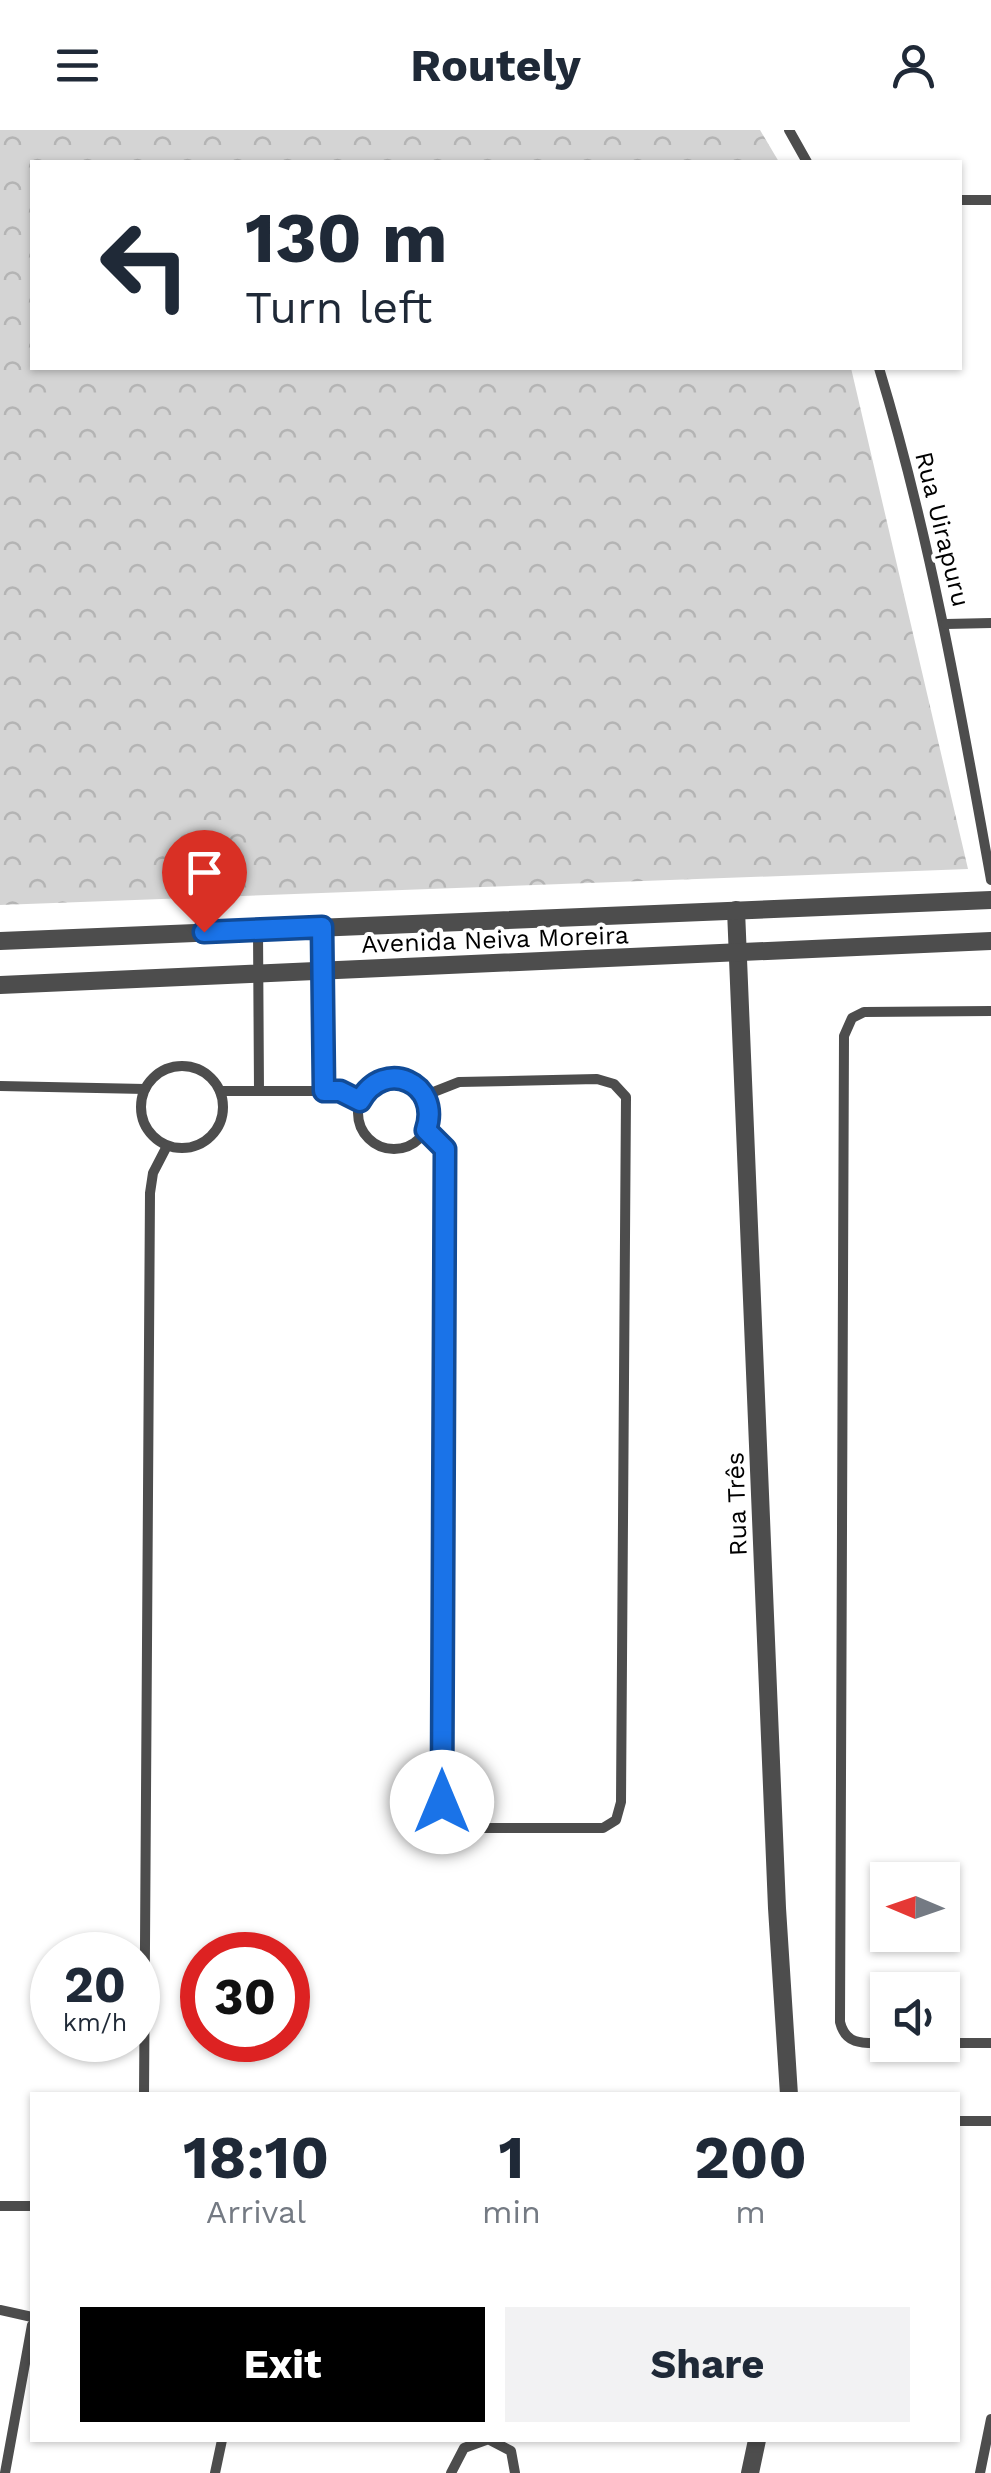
<!DOCTYPE html>
<html lang="en">
<head>
<meta charset="utf-8">
<style>
	body { margin:0; font-family:"Work Sans",sans-serif; background:#f2f2f3; color:#1f2937; height:100vh; display:flex; flex-direction:column; font-size:38px; white-space:nowrap }
	* { box-sizing:border-box; margin:0 }
	p { font-size:32px; color:#747a83 }
	.icon { flex:none; width:55px; height:55px; fill:none; stroke:currentColor; stroke-width:2; stroke-linecap:round; stroke-linejoin:round }
	.map { position:relative; flex:1; overflow:hidden }
	.panel { position:absolute; left:30px; top:1962px; width:930px; height:350px; display:flex; flex-direction:column; background:#fff; border-radius:0px; box-shadow:0 2px 8px #0004 }
	.panel>* { flex:none }
	.banner { position:absolute; left:30px; top:30px; width:932px; height:210px; border-radius:0px; box-shadow:0 2px 8px #0004; background:#fff; color:#1f2937; overflow:hidden }
	.needle { width:65px; rotate:272deg }
	.buttons { position:absolute; left:870px; top:1732px; display:grid; gap:20px }
	.buttons a { display:grid; place-items:center; width:90px; height:90px; border-radius:0px; background:#fff; box-shadow:0 2px 8px #0004; font-size:50px }
	.speed { position:absolute; left:30px; top:1802px; display:flex; gap:20px; font-size:50px; font-weight:700; text-align:center }
	.speed>* { display:grid; place-content:center; width:130px; height:130px; border-radius:50%; background:#fff; box-shadow:0 2px 8px #0004; line-height:1 }
	.speed small { font-size:25px; font-weight:400 }
	.speed .limit { border:15px solid #d22; background:#fff; color:#111 }
	.pin { position:absolute; display:grid; place-items:center; width:85px; height:85px; color:#fff; margin:-102px -42px; border-radius:50% 50% 50% 0; rotate:-45deg; box-shadow:0 0 10px #0007 }
	.pin .icon { rotate:45deg }
	.me { position:absolute; width:110px; margin:-55px; rotate:0deg; stroke-linejoin:round; filter:drop-shadow(0 0 8px #0008) }
	.turn { display:flex; align-items:center; gap:35px; height:210px; padding:0 50px; font-size:45px }
	.turn .icon { width:130px; height:130px; stroke-width:2.5 }
	.turn b { display:block; font-size:70px; line-height:85px }
	.eta { display:flex; justify-content:space-evenly; align-items:center; height:170px; text-align:center }
	.eta b { font-size:60px; font-weight:700; line-height:70px }
	.button { display:flex; gap:20px; margin-top:auto; padding:20px 50px }
	.button a { flex:1; height:115px; border-radius:0px; background:#000; color:#fff; font-size:40px; font-weight:700; line-height:115px; text-align:center }
	.button a+a { background:#f2f2f3; color:#1f2937 }
	header { display:flex; justify-content:space-between; align-items:center; height:130px; padding:0 50px; background:#fff; font-size:45px; font-weight:700 }
	.map>svg:first-child { display:block }
</style>
</head>
<body>
<header><svg class="icon" aria-label="menu" viewBox="0 0 24 24"><path d="M4 6h16M4 12h16M4 18h16"/></svg>Routely<svg class="icon" aria-label="person" viewBox="0 0 24 24"><circle cx="12" cy="8" r="4"/><path d="M4 21q1-7 8-7t8 7"/></svg></header>
<div class="map">
<svg width="991" height="2343" viewBox="0 0 991 2343">
	<defs>
		<pattern id="forest-crowns" width="20" height="18" patternUnits="userSpaceOnUse" patternTransform="scale(2.5)"><rect width="20" height="18" fill="#d4d4d4"/><path d="M2 6a3 3 0 1 1 6 0M12 15a3 3 0 1 1 6 0" fill="none" stroke="#b4b4b4"/></pattern>
	</defs>
	<rect width="100%" height="100%" fill="#fff"/>
	<polygon fill="url(#forest-crowns)" points="0,0 760,0 779,32 32,32 32,238 851,238 968,739 0,775"/>
	<g fill="none" stroke-linecap="round" stroke-linejoin="round">
		<g stroke="#4d4d4d" stroke-width="10">
			<polyline points="789,0 807,32"/>
			<polyline points="960,70 991,70"/>
			<path d="M 879,238 C 930,406 960,577 991,750"/>
			<polyline points="946,494 991,493"/>
			<polyline points="322,797 324,961"/>
			<polyline points="258,800 259,961"/>
			<circle cx="182" cy="977" r="41"/>
			<circle cx="394" cy="983" r="36"/>
			<polyline points="0,956 145,959"/>
			<polyline points="220,961 340,961 360,971"/>
			<polyline points="426,965 459,952 597,949 614,954 626,967 621,1672 616,1690 603,1698 471,1698 448,1686 442,1672 447,1031 445,1019 426,1000"/>
			<path d="M 888,1913 C 866,1913 846,1917 840,1892 L 844,906 L 852,888 L 864,882 L 991,881"/>
			<polyline points="942,1913 991,1913"/>
			<polyline points="144,1965 150,1063 153,1043 167,1016"/>
			<polyline points="958,1991 991,1991"/>
			<polyline points="0,2076 32,2076"/>
			<polyline points="0,2180 32,2187"/>
			<polyline points="490,2310 511,2321 515,2343"/>
			<polyline points="5,2343 32,2195"/>
			<polyline points="215,2343 222,2310"/>
			<polyline points="451,2343 464,2318 486,2310"/>
			<polyline points="980,2343 991,2289"/>
		</g>
		<g stroke="#4d4d4d" stroke-width="18">
			<polyline points="736,780 777,1778 789,1965"/>
			<polyline points="0,811 991,770"/>
			<polyline points="0,855 991,811"/>
			<polyline points="750,2343 757,2310"/>
		</g>
	</g>
	<g fill="none" stroke-linecap="round" stroke-linejoin="round">
		<g stroke="#114b97" stroke-width="25">
			<path id="route" d="M 204,802 L 322,797 L 324,961 L 340,961 L 360,971 C 384,927 442,953 426,1000 L 445,1019 L 442,1672"/>
		</g>
		<use href="#route" stroke="#1a73e8" stroke-width="18"/>
	</g>
	<g text-anchor="middle" stroke-width="8" stroke-linejoin="round" paint-order="stroke">
		<g font-size="25" fill="#000" stroke="#fff">
			<text transform="translate(943 399) rotate(76)" y="9">Rua Uirapuru</text>
			<text transform="translate(495 809) rotate(-2)" y="9">Avenida Neiva Moreira</text>
			<text transform="translate(736 1374) rotate(-92)" y="9">Rua Três</text>
		</g>
	</g>
</svg>
<div class="buttons">
<a><svg class="needle" viewBox="-14 -14 28 28"><path d="M0-13l5 13h-10z" fill="#e53935"/><path d="M0 13l5-13h-10z" fill="#747a83"/></svg></a>
<a><svg class="icon" aria-label="sound" viewBox="0 0 24 24"><path d="M4 9h4l5-4v14l-5-4H4zM17 9q2 3 0 6"/></svg></a>
</div>
<div class="speed"><div>20<small>km/h</small></div><div class="limit">30</div></div>
<div class="pin" style="left:204px;top:802px;background:#d93025"><svg class="icon" aria-label="arrive" viewBox="0 0 24 24"><path d="M6 21V4h12l-3 4 3 4H6"/></svg></div>
<svg class="me" style="left:442px;top:1672px" viewBox="-20 -20 40 40"><circle r="19" fill="#fff"/><path d="M0-13L10 11 0 6-10 11z" fill="#1a73e8"/></svg>
<div class="banner">
<div class="turn"><svg class="icon" aria-label="left" viewBox="0 0 24 24"><path d="M17 20v-9H6M10 6l-5 5 5 5"/></svg><div><b>130 m</b>Turn left</div></div>
</div>
<section class="panel">
<div class="eta">
<div><b>18:10</b><p>Arrival</p></div>
<div><b>1</b><p>min</p></div>
<div><b>200</b><p>m</p></div>
</div>
<div class="button"><a>Exit</a><a>Share</a></div>
</section>
</div>
</body>
</html>
